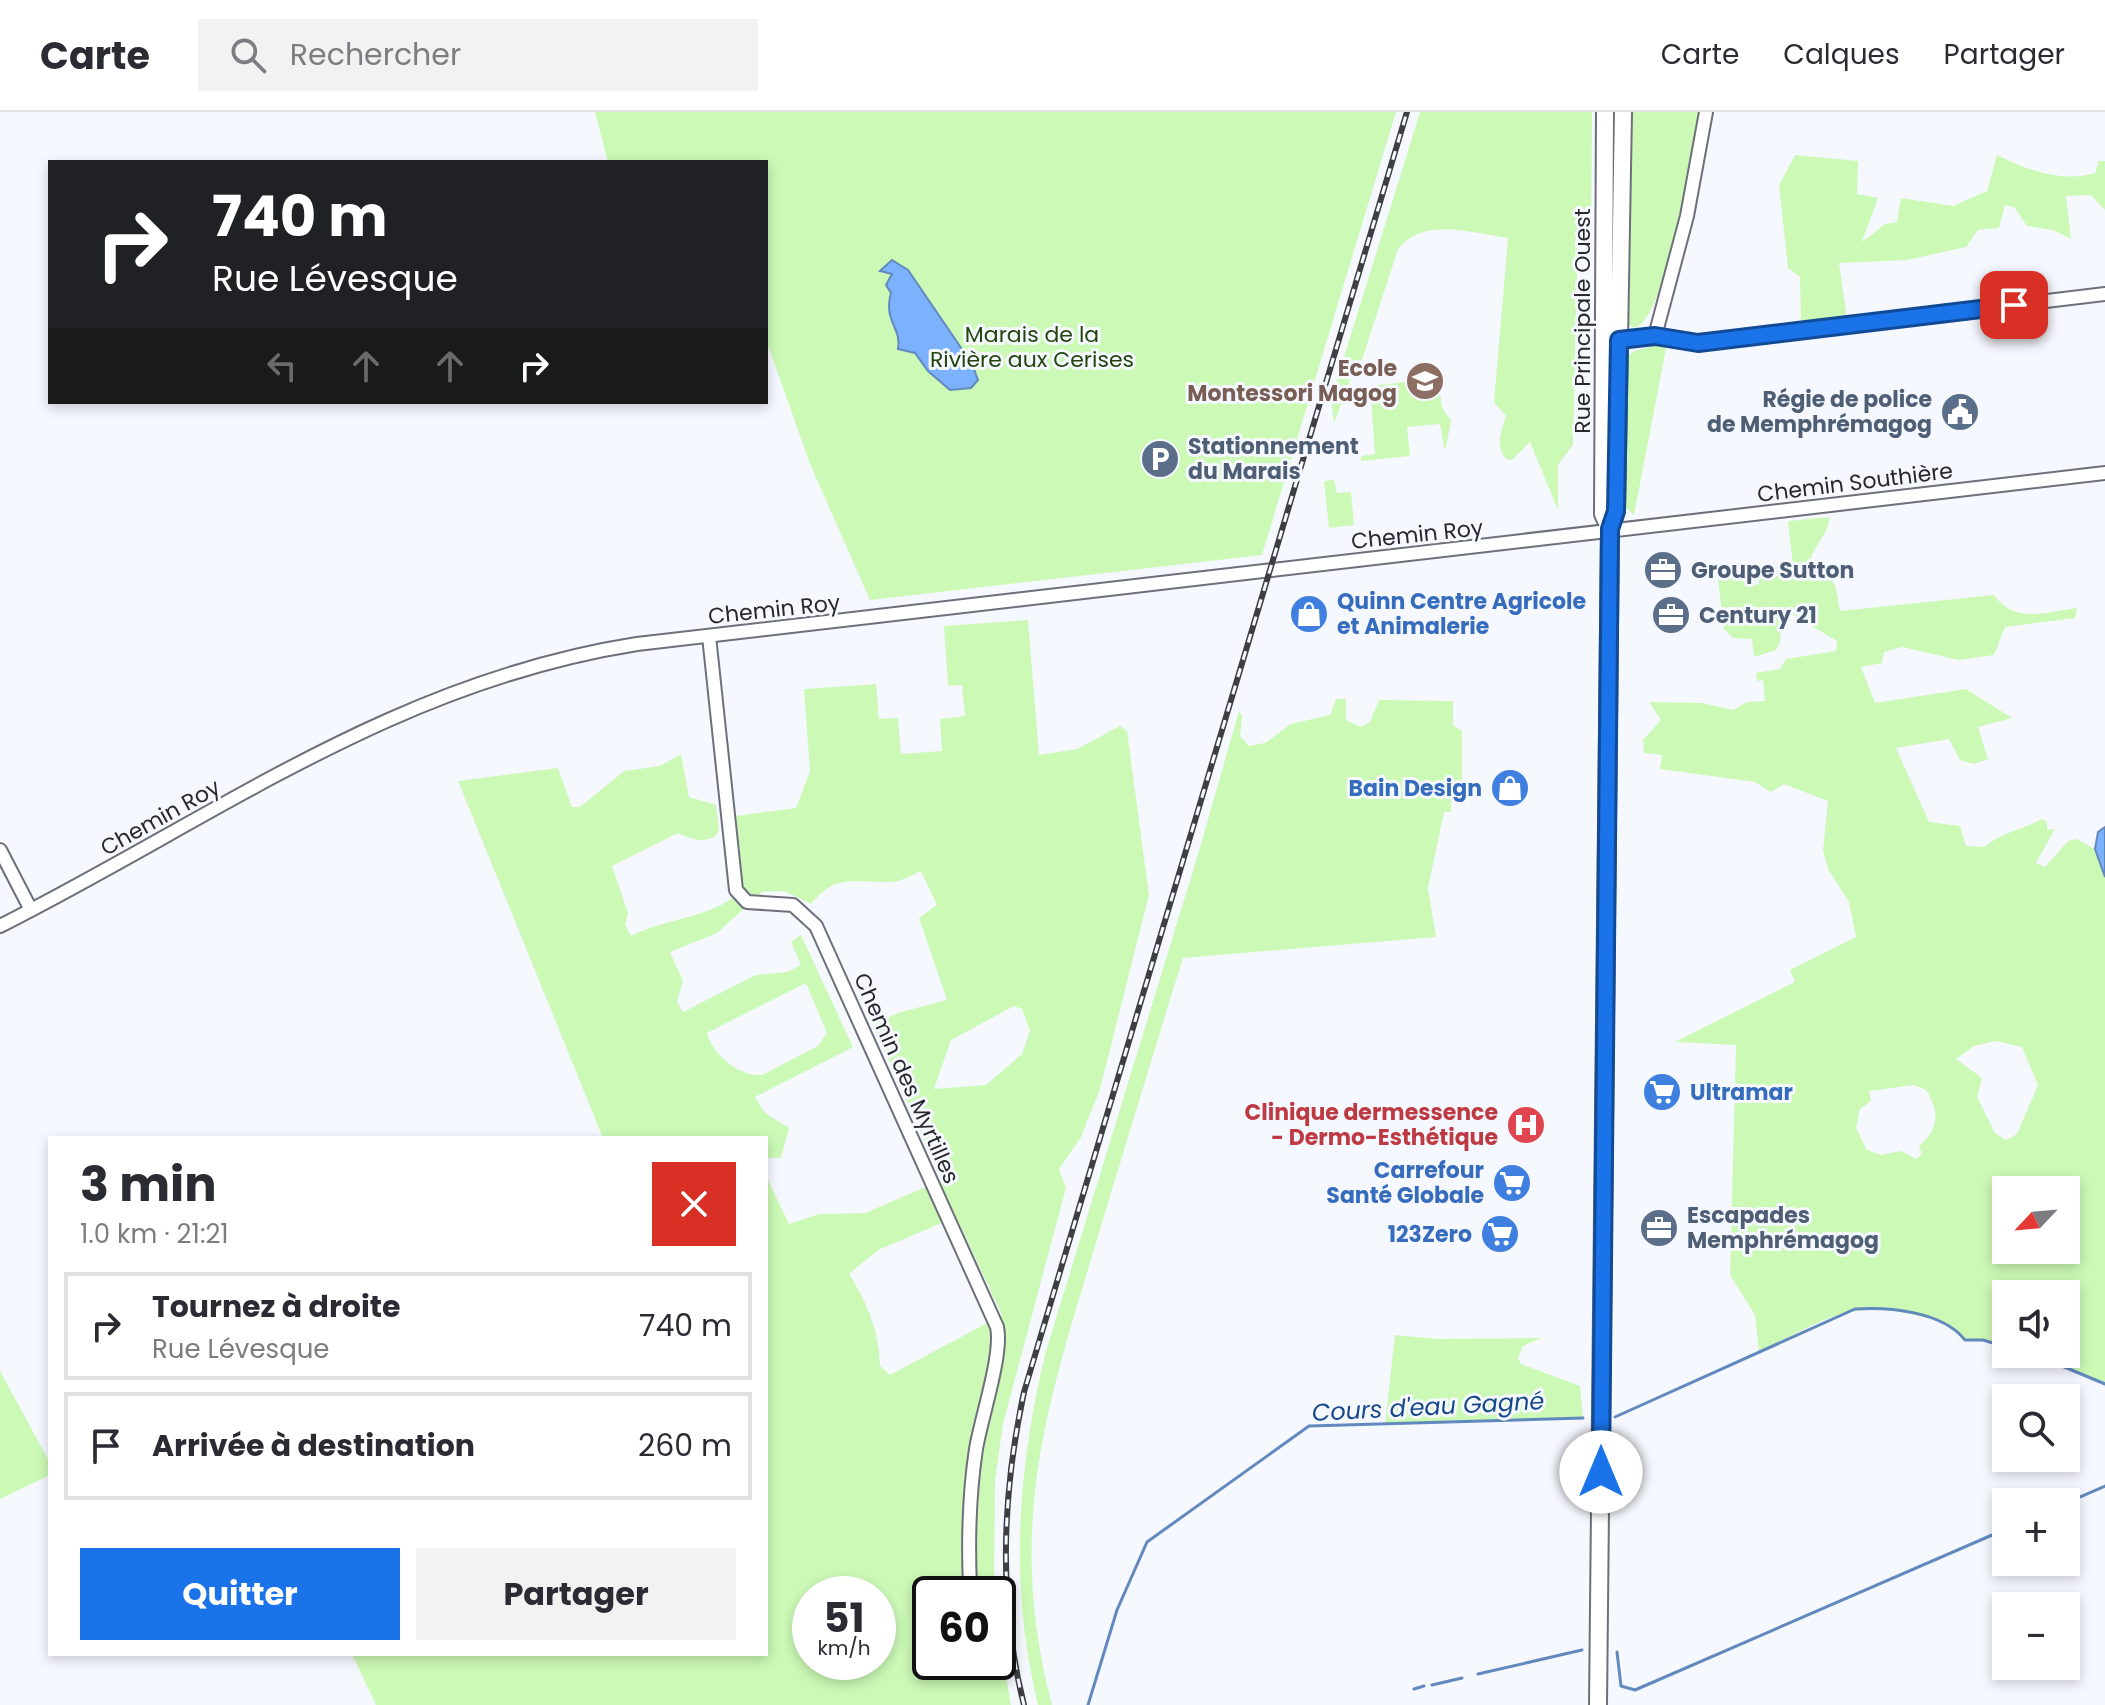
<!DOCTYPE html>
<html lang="fr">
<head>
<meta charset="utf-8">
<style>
	body { margin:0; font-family:Poppins,sans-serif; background:#f2f2f3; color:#2b2b33; height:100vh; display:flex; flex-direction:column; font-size:30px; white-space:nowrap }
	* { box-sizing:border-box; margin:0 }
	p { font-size:26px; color:#7c7c81 }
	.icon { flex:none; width:44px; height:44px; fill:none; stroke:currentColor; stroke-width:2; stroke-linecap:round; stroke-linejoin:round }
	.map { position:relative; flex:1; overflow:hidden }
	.side { position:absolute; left:48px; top:1024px; width:720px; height:520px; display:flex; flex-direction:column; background:#fff; border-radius:0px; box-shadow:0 4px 12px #0003 }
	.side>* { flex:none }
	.guide { position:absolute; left:48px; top:48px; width:720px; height:244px; border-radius:0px; box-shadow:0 4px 12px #0003; background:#202124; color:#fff; overflow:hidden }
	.needle { width:52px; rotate:244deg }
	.controls { position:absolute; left:1992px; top:1064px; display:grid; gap:16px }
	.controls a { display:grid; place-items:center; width:88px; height:88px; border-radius:0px; background:#fff; box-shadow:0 4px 12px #0003; font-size:40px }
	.speed { position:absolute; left:792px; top:1464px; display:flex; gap:16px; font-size:40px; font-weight:700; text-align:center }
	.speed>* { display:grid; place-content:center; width:104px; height:104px; border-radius:50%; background:#fff; box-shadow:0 4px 12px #0003; line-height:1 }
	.speed small { font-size:20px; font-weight:400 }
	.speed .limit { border:4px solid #111; border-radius:12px; background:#fff; color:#111 }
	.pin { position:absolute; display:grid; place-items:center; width:68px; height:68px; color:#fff; margin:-34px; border-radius:16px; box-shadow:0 4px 12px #0006 }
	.me { position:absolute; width:88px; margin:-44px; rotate:0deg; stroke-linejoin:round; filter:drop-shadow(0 0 6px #0008) }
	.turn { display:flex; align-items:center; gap:28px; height:168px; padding:0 32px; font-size:36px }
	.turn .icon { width:104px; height:104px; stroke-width:2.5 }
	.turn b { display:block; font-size:56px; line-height:68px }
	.lanes { display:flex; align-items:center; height:76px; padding:0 32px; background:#0003; justify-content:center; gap:40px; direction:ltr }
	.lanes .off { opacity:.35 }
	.round { display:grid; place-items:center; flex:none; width:84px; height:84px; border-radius:0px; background:#f2f2f3 }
	.headline { display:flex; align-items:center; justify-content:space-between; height:136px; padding:0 32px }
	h1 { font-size:48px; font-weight:700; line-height:60px }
	.primary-button { display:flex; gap:16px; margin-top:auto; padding:16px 32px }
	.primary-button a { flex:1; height:92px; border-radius:0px; background:#1a73e8; color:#fff; font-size:32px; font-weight:700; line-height:92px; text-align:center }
	.primary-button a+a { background:#f2f2f3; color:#2b2b33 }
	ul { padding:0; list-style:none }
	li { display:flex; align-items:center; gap:24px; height:108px; margin:0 16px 12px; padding:0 16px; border:4px solid #e1e1e2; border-radius:0px }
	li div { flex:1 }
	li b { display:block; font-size:30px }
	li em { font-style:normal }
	header { display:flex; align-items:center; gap:48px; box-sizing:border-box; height:112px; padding:0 40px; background:#fff; border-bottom:2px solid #e1e1e2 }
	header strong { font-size:38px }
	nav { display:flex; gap:44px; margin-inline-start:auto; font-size:28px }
	.search { width:560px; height:72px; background:#f2f2f3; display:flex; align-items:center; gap:20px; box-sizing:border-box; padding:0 28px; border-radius:0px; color:#7c7c81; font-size:30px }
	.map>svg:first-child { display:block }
</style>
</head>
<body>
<header>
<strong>Carte</strong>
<div class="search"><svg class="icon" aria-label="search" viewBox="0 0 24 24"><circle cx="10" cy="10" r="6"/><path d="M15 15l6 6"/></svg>Rechercher</div>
<nav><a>Carte</a><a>Calques</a><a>Partager</a></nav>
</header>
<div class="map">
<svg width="2105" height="1593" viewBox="0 0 2105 1593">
	<rect width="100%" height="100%" fill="#f6f8ff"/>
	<g fill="#ccf9b6" fill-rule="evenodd">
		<polygon points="595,0 1396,0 1262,443 870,488 810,352 766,228 766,50 608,50"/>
		<path d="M 1420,0 L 1592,0 L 1591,144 L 1586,152 L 1585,120 L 1578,116 L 1573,333 L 1558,353 L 1558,398 L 1530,330 L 1512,348 L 1506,347 C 1495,333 1501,320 1506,304 L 1494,290 L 1508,126 C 1471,121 1424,104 1398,137 L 1362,248 L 1357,249 L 1334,311 L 1331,287 Z"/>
		<path d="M 1629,0 L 1698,0 C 1692,39 1668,203 1635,216 L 1626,212 Z"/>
		<path d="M 1795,43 L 1858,49 L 1857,82 L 1878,86 L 1862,130 L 1885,112 L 1897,110 L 1901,86 L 1953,94 L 1987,79 L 1997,43 C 2027,58 2061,71 2095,61 L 2099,49 L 2105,49 L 2105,98 L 2091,83 L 2066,84 L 2071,127 L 2053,118 L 2027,114 L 2014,95 L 2005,93 L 1999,116 L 1978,118 L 1966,135 L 1907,148 L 1839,151 L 1847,206 L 1801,211 L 1800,165 L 1788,156 L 1779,73 Z"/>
		<polygon points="1667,231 1634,403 1623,393 1625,247 1634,239"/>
		<polygon points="1438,266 1442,296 1451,309 1446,335 1444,336 1440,312 1407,315 1410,344 1361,349 1361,344 1375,342 1370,274"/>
		<polygon points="1334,368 1337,381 1351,380 1354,413 1329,416 1324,369"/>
		<path d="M 1830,405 C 1827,427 1809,436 1809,458 L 1829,463 L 1836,476 L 1840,499 L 1994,483 C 2016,513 2045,500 2077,496 L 2075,506 L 2005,515 L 1994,543 L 1958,548 L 1902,535 L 1884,540 L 1882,551 L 1861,555 L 1875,591 L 1966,577 L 2012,606 L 1978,615 L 1988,647 L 1974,652 L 1960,648 L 1949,627 L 1896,636 L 1929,710 L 1960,714 L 1966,734 L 1984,735 C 2002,720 2022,718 2042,707 L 2047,710 L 2047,718 L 2055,717 L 2036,751 L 2045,755 L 2068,729 L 2076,727 L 2095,737 L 2105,765 L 2105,1272 L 2062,1254 L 2014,1242 L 2066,1242 L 2066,1182 L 2006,1182 L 2006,1235 L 1983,1228 L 1965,1228 C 1953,1213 1940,1209 1922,1205 C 1851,1185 1821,1209 1759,1240 L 1755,1203 L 1730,1163 L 1736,933 L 1675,930 L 1795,870 L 1790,858 L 1856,825 L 1849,790 L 1828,757 L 1823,739 L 1828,689 L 1784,672 L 1771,680 L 1755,670 L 1660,657 L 1662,643 L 1644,641 L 1643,628 L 1661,608 L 1649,590 L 1702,591 L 1733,598 L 1747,590 L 1765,589 L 1763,568 L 1757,569 L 1756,561 L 1780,557 L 1786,547 L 1836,539 L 1837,529 L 1783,497 L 1780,531 L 1776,538 L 1754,545 L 1752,527 L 1733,526 L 1724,517 L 1718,467 L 1741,464 L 1740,454 L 1751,452 L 1754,473 L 1759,472 L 1759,466 L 1794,462 L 1788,409 ZM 1996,929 L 2022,935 L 2038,973 L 2017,1022 L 2006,1028 L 1995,1021 L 1977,985 L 1982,966 L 1956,947 L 1974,934 ZM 1914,973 L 1926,978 C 1940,1000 1939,1017 1919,1034 L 1922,1042 L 1916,1047 L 1901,1039 L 1881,1043 L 1867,1038 L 1856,1016 L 1860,997 L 1871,989 L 1869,979 ZM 2006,1078 L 2066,1078 L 2066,1138 L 2006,1138 Z"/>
		<path d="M 1028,508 L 1039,643 L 1077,637 L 1120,614 L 1127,619 L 1149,783 L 1100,977 L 1081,1025 L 1059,1057 L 1066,1076 L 1003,1312 L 995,1368 L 994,1482 L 930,1482 L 930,1550 L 998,1550 L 998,1518 L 1011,1593 L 376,1593 L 352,1542 L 766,1542 L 766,1064 L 789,1112 L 819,1102 L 865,1101 L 942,1068 L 873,912 L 901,900 L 947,888 L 919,806 L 937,793 L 921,759 C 912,763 901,770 891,770 C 856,771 837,760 811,792 L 784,779 L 762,780 L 717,821 L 670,840 L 683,869 L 677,890 L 683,900 L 756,863 L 787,860 L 801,853 L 791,830 L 801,823 L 853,935 L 755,985 L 765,1001 L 789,1016 L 781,1046 L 766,1046 L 766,1026 L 603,1026 L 458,669 L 558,656 L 572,695 L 580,695 L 624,659 L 660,654 L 681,642 L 689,685 L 716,693 L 719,717 L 715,725 C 700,731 692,727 678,721 L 612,754 L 628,801 L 625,813 L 631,824 C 665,806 720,805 743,776 L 736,704 L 796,696 L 810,659 L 804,577 L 876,572 L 879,607 L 898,606 L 901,642 L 942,639 L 940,607 L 965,604 L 962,573 L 948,574 L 944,514 ZM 806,871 L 827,921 L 818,934 L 762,963 C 739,965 712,942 707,921 ZM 1014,894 L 1022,897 L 1030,919 L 1022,942 L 986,973 L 934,977 L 951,928 ZM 956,1105 L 1002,1203 L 890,1263 L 880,1254 C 879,1219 868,1192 849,1162 L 878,1138 ZM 810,1482 L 878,1482 L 878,1550 L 810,1550 Z"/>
		<path d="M 1336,587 L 1346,587 L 1346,608 L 1361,615 L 1370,610 L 1379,588 L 1453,589 L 1453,613 L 1462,619 L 1462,675 L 1451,682 L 1451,700 L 1444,700 L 1428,776 L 1436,825 L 1183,846 C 1154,939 1126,1032 1098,1124 C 1047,1294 1005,1414 1052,1593 L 1038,1593 C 1009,1473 1017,1358 1046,1239 L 1199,739 L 1239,599 L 1242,604 L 1240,624 L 1249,634 L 1265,631 L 1291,612 L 1330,603 Z"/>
		<polygon points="1395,1223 1439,1227 1541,1226 1523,1234 1518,1246 1521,1252 1580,1274 1583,1306 1385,1312"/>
		<polygon points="0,1259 50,1351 50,1363 0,1387"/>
	</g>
	<g fill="#7cb2fd" stroke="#6289be" stroke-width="2">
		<path d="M 892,148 L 908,158 L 972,252 L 978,268 L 971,276 L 950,278 L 928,259 L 915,241 L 898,237 C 902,215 883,210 891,181 L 886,173 L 892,162 L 880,159 Z"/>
		<polygon points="2105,715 2105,765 2095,737 2098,720"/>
	</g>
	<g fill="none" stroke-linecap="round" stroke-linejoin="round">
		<g stroke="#6289be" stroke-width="3">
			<polyline points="2014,1242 2062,1254 2105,1272"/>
			<path d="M 1615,1305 L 1855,1197 C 1889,1195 1942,1199 1965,1228 L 1983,1228 L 2006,1235"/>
			<polyline points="2066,1391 2105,1374"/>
			<polyline points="1617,1540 1621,1574 1635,1578 2006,1417"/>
			<polyline points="1478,1562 1582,1538"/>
			<polyline points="1432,1573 1462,1566"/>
			<polyline points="1414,1577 1424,1574"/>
			<polyline points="1088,1593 1117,1498 1147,1430 1309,1314 1583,1306"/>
		</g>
		<g stroke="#6d707a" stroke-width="16">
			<g id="minor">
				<polyline points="1655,224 1687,104 1706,0"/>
				<polyline points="1612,229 1655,224 1698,231 2105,182"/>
				<path d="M 709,524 L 736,778 L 747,790 L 793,793 L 816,814 L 997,1215 C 1003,1242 981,1306 976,1337 C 969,1383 968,1429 970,1475"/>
				<polyline points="0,738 31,798"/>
				<path d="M 0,814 C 214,706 394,570 637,532 L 2105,361"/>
			</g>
		</g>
		<g stroke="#6d707a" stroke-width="20">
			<g id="major">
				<polyline points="1605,0 1603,402 1610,417"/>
				<polyline points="1598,1593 1610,417 1616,399 1623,0"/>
			</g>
		</g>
		<use href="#minor" stroke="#fff" stroke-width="12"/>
		<use href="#major" stroke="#fff" stroke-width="16"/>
		<g stroke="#3d3f43" stroke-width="6">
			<path id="rail" d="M 1024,1593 C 998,1490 1002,1383 1024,1280 L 1407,0"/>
		</g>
		<use href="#rail" stroke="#f6f8ff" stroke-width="3" stroke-dasharray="9" stroke-linecap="butt"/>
	</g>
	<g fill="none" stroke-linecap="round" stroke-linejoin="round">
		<g stroke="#114b97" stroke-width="20">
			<polyline id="route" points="1601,1360 1610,417 1616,399 1619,228 1655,224 1698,231 2014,193"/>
		</g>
		<use href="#route" stroke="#1a73e8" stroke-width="14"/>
	</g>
	<defs>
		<g id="school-disc" transform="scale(2)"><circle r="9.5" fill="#8d6e63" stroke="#f6f8ff"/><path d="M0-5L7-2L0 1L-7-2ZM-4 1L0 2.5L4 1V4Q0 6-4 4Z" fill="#fff"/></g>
		<g id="civic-disc" transform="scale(2)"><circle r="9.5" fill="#5c6f8a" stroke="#f6f8ff"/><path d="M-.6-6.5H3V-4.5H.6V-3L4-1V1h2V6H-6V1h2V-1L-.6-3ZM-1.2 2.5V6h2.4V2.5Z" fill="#fff"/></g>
		<g id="parking-disc" transform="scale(2)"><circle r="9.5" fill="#5c6f8a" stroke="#f6f8ff"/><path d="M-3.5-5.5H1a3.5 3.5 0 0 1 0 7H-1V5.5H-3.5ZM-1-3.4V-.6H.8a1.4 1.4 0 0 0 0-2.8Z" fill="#fff"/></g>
		<g id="office-disc" transform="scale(2)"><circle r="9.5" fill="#5c6f8a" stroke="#f6f8ff"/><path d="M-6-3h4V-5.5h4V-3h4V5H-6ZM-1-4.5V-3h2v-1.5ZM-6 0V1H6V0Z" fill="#fff"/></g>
		<g id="shop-disc" transform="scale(2)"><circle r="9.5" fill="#3f7fe0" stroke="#f6f8ff"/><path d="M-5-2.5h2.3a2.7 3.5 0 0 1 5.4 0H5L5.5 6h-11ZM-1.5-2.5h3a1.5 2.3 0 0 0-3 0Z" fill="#fff"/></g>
		<g id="supermarket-disc" transform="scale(2)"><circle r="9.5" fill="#3f7fe0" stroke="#f6f8ff"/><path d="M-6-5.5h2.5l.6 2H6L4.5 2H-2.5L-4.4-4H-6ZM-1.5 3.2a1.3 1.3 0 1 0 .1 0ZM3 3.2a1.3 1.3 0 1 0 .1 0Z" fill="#fff"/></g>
		<g id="hospital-disc" transform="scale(2)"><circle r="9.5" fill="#e0444e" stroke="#f6f8ff"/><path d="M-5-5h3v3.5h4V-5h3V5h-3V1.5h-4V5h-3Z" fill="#fff"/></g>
	</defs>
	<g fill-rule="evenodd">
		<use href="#school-disc" x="1425" y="269"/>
		<use href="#civic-disc" x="1960" y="300"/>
		<use href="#parking-disc" x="1160" y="347"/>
		<use href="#office-disc" x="1663" y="458"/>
		<use href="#shop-disc" x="1309" y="502"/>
		<use href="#office-disc" x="1671" y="503"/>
		<use href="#shop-disc" x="1510" y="676"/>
		<use href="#supermarket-disc" x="1662" y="980"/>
		<use href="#hospital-disc" x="1526" y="1013"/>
		<use href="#supermarket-disc" x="1512" y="1071"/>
		<use href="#office-disc" x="1659" y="1116"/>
		<use href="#supermarket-disc" x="1500" y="1122"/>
	</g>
	<g text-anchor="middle" stroke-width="6" stroke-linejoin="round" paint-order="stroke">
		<g font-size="22" fill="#27282c" stroke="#f6f8ff">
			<text transform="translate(1582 209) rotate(-90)" y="8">Rue Principale Ouest</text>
			<text transform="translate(1855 370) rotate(-7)" y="8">Chemin Southière</text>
			<text transform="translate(1417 422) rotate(-6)" y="8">Chemin Roy</text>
			<text transform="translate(774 497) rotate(-6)" y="8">Chemin Roy</text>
			<text transform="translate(160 705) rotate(-29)" y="8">Chemin Roy</text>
			<text transform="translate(907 966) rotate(66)" y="8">Chemin des Myrtilles</text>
		</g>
		<g font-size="22" fill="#23450d" stroke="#f6f8ff">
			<text x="1032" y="230">Marais de la<tspan x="1032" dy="25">Rivière aux Cerises</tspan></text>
		</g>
		<g font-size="22" font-weight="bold" fill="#785e54" stroke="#f6f8ff" text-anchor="end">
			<text x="1397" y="264">Ecole<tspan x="1397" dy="25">Montessori Magog</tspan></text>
		</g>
		<g font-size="22" font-weight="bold" fill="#4e5e75" stroke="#f6f8ff" text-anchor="start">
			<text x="1932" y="295" text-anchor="end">Régie de police<tspan x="1932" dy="25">de Memphrémagog</tspan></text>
			<text x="1188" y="342">Stationnement<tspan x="1188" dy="25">du Marais</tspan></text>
			<text x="1691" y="466">Groupe Sutton</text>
			<text x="1699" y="511">Century 21</text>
			<text x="1687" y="1111">Escapades<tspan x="1687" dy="25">Memphrémagog</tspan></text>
		</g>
		<g font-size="22" font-weight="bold" fill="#366cbe" stroke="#f6f8ff" text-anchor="end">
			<text x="1337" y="497" text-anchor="start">Quinn Centre Agricole<tspan x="1337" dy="25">et Animalerie</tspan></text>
			<text x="1482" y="684">Bain Design</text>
			<text x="1690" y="988" text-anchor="start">Ultramar</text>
			<text x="1484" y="1066">Carrefour<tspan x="1484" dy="25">Santé Globale</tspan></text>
			<text x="1472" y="1130">123Zero</text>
		</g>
		<g font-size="22" font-weight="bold" fill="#be3a42" stroke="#f6f8ff" text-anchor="end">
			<text x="1498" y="1008">Clinique dermessence<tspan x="1498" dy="25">- Dermo-Esthétique</tspan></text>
		</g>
		<g font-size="24" font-style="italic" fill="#15488a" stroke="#f6f8ff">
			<text transform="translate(1428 1295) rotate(-3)" y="8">Cours d'eau Gagné</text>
		</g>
	</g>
</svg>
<div class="controls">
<a><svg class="needle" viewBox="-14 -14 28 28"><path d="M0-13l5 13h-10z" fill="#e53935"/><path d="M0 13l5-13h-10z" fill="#7c7c81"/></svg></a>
<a><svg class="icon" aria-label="sound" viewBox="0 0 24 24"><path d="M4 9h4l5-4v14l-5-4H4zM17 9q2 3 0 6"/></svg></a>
<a><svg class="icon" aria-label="search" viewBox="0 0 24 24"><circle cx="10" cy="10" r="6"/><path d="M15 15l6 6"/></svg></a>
<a>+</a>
<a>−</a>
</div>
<div class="speed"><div>51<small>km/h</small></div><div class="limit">60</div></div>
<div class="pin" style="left:2014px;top:193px;background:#d93025"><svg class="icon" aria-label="arrive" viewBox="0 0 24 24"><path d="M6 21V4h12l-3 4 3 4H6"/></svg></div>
<svg class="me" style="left:1601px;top:1360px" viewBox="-20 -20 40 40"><circle r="19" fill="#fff"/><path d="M0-13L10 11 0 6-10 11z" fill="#1a73e8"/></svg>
<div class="guide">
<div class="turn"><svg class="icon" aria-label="right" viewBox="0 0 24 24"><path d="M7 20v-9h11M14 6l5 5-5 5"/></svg><div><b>740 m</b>Rue Lévesque</div></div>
<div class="lanes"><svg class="icon off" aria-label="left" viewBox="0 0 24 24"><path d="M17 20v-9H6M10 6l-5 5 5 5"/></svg><svg class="icon off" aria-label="ahead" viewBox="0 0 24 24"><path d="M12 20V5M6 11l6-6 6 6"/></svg><svg class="icon off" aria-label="ahead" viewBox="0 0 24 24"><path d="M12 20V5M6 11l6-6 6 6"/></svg><svg class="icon" aria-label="right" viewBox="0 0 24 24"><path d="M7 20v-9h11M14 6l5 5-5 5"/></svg></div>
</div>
<section class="side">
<div class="headline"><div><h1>3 min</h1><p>1.0 km · 21:21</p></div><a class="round" style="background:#d93025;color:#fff"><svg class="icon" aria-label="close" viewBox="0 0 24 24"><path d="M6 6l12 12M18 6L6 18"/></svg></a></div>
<ul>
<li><svg class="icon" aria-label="right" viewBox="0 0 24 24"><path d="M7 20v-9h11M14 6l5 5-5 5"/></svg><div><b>Tournez à droite</b><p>Rue Lévesque</p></div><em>740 m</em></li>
<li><svg class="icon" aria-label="arrive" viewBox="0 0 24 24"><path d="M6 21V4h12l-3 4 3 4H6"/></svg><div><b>Arrivée à destination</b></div><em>260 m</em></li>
</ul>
<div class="primary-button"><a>Quitter</a><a>Partager</a></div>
</section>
</div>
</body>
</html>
